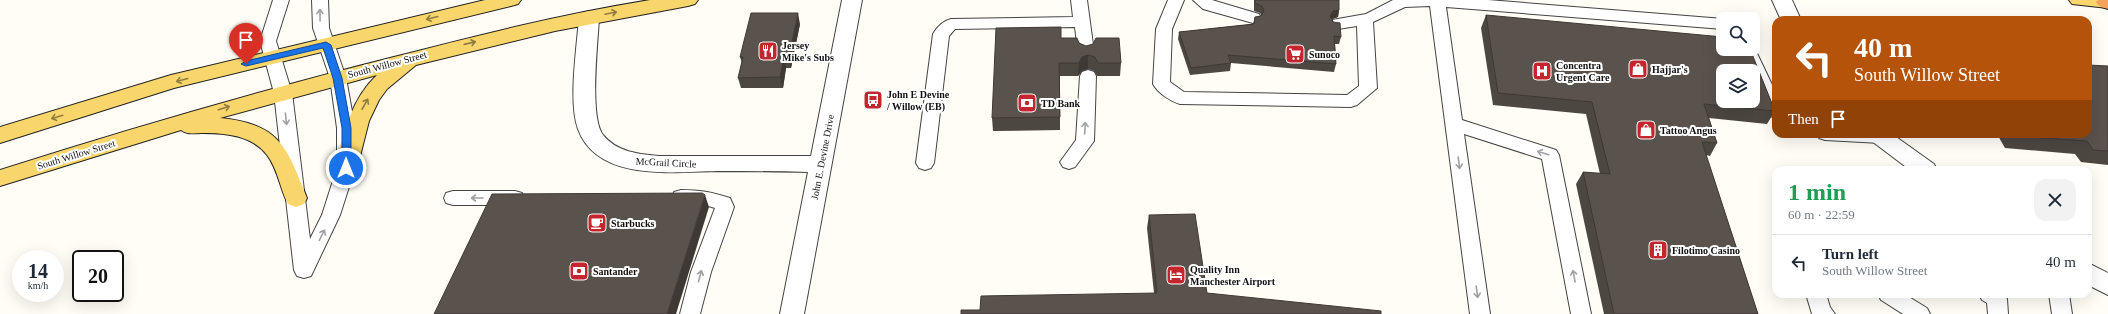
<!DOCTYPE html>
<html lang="en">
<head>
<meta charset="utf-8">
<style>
	body { margin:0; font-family:"Times New Roman",serif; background:#f2f2f3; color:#1f2937; height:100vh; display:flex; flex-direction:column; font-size:15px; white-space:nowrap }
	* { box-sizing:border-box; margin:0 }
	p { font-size:13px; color:#747a83 }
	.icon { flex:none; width:22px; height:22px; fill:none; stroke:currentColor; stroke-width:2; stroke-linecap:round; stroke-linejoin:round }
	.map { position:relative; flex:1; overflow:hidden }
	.side { position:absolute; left:1772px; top:166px; width:320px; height:132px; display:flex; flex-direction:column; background:#fff; border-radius:12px; box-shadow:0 4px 16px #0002 }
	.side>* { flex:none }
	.guide { position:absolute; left:1772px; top:16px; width:320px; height:122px; border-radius:12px; box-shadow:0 4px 16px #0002; background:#b45309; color:#fff; overflow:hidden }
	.tools { position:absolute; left:1716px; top:12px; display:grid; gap:8px }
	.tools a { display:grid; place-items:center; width:44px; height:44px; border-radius:8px; background:#fff; box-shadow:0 4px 16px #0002; font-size:20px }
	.speed { position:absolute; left:12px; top:250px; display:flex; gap:8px; font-size:20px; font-weight:700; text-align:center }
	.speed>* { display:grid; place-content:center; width:52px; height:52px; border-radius:50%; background:#fff; box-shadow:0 4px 16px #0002; line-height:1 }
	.speed small { font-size:10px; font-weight:400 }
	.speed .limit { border:2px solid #111; border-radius:6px; background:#fff; color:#111 }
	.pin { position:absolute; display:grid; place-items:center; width:34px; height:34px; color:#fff; margin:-41px -17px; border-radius:50% 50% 50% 0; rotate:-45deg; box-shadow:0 0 4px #0007 }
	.pin .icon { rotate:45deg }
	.me { position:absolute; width:44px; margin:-22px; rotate:0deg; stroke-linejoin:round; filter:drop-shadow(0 0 3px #0008) }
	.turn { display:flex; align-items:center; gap:14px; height:84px; padding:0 16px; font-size:18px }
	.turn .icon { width:52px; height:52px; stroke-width:2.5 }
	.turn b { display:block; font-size:28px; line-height:34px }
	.then { display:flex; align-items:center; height:38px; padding:0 16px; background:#0003; gap:8px; font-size:15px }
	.round { display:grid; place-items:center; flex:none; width:42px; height:42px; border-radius:12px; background:#f2f2f3 }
	.headline { display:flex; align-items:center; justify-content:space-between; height:68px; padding:0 16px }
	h1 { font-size:24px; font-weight:600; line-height:30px; color:#1e9e55 }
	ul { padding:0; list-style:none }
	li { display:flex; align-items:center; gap:12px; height:56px; padding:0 16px; border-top:1px solid #e0e1e3 }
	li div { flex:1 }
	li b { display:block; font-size:15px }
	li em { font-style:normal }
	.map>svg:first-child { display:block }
</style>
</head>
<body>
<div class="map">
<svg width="2108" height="314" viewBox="0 0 2108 314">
	<rect width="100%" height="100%" fill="#fffdf5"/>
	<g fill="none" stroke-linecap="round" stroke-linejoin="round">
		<g stroke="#444" stroke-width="2">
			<g id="lane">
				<polygon points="273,0 289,0 276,41 292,93 310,239 322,215 337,168 337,128 330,78 313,28 312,0 328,0 329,28 346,78 355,128 355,168 340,215 311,276 304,278 297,276 294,270 274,93 260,41"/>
				<path d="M 1071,0 L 1087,0 L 1094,52 L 1092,56 L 1086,58 L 1080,56 L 1078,52 L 1075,27 L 955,29 L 949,36 L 934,163 L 931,168 L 925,170 L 919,168 L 916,163 L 933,34 C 937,27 943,21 951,19 L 1073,17 Z"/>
				<path d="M 1168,0 L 1184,0 L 1172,29 L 1170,82 L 1184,92 L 1347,95 L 1359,86 L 1357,26 L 1338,29 L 1332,28 L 1330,24 L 1332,20 L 1366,14 L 1393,0 L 1488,0 L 1724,19 L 1723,29 L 1446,7 L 1462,120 L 1556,150 L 1559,155 L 1591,314 L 1571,314 L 1542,159 L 1464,134 L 1490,314 L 1470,314 L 1430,6 L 1405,7 L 1373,22 L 1377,88 L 1357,105 L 1351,107 L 1180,104 C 1170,101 1158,93 1153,84 L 1156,29 Z"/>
				<polygon points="1193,0 1212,0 1259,14 1261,18 1259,22 1253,23 1203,9"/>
				<polygon points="1753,45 1776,93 1776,118 1770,116 1767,112 1753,79 1753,71 1749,71 1740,49 1753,49"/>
				<polygon points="1088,70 1094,72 1096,76 1094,141 1075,167 1069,169 1063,167 1060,162 1076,140 1080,76 1082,72"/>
				<polygon points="1816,134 1888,134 1890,137 1887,142 1881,143 1825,140 1819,138"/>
				<path d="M 681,190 C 700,190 711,192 730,198 L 734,207 L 711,272 L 700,314 L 680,314 L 691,272 L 715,208 C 702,203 688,206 674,202 L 672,197 L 674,192 Z"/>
				<polygon points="453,191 515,191 522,193 524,198 522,203 515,205 453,205 446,203 444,198 446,193"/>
				<polygon points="1806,294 1826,294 1830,307 1835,314 1812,314"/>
				<polygon points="1878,294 1904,294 1927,308 1930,314 1903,314 1881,300"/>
				<polygon points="1979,294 2004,294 2007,299 2008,314 1988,314 1987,303 1982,300"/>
				<polygon points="2049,294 2069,294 2072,314 2052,314"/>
			</g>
		</g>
		<g stroke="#444" stroke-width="2">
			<g id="street">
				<path d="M 842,0 L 862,0 L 804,314 L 780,314 L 808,172 C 778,171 747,171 717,171 C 673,172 597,182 578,129 C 568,101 577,48 579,17 L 582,13 L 589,11 L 596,13 L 599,17 C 598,42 589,117 603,135 C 617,152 638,154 659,156 L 811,156 Z"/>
				<polygon points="1772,0 1792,0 1801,20 1781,20"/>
				<polygon points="1866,134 1892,134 1934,164 1937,170 1910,170 1869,139"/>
				<polygon points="2088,263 2108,273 2108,295 2088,285"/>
			</g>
		</g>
		<g stroke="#222" stroke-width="2">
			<g id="primary">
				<polygon points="485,0 521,0 518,4 511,6 174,88 0,143 0,127 171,75"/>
				<path d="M 650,0 L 698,0 L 695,4 L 688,6 L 555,31 L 416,65 L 387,89 L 379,100 L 369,121 L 357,168 L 354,174 L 346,176 L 338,174 L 335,168 C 343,135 351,99 377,75 L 220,118 C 281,124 287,148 307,198 L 304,204 L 296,207 L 288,204 C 280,189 278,169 267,155 C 252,135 225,133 202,133 C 195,133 187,135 181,130 L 0,186 L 0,170 C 129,129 259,91 390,58 C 476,36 562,14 650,0 Z"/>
				<polygon points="2069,0 2108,0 2108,8 2072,4"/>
			</g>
		</g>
		<g stroke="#222" stroke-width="2">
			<polygon id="highway" points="2098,0 2108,0 2108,9 2099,6 2096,2"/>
		</g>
		<use href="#lane" fill="#fff" fill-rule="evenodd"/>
		<use href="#street" fill="#fff" fill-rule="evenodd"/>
		<use href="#primary" fill="#f9d66b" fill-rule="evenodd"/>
		<use href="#highway" fill="#f5a25d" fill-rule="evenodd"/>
	</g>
	<g fill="#4d4742">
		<polygon points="1254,0 1339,0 1339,10 1338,17 1332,19 1341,37 1339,44 1335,44 1336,64 1334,72 1231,63 1230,71 1190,75 1178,39 1179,32 1253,24 1255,17 1261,16 1261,15 1260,13 1254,11"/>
		<polygon points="1486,15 1775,111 1767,124 1709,118 1717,143 1710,156 1706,155 1758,314 1604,314 1576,184 1583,172 1600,174 1586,114 1493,105 1481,28"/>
		<polygon points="800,24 791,68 786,68 783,88 741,88 738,78 742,63 740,57"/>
		<polygon points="1061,38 1079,43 1121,63 1120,76 1097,76 1094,71 1088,69 1082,71 1078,76 1060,76 1060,130 993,131 992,118"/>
		<polygon points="2108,66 2108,165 2081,162 2075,154 2005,148 1997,134 2088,134"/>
		<polygon points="1149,215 1207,293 1154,293 1147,228"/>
	</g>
	<g fill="#3f3936">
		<polygon points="1339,10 1338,17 1332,19 1330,16 1333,11"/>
		<polygon points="798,13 800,24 791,68 789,57"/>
		<polygon points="1088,55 1088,69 1082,71 1078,76 1079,63 1082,57"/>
		<polygon points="784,57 786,68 783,88 780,77"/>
		<polygon points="705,195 709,207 676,314 667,314"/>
	</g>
	<g fill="#5a524d" stroke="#3f3936" fill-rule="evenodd">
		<polygon points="1255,0 1339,0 1339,10 1333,11 1330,16 1333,22 1340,23 1341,37 1334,36 1336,64 1228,55 1231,63 1191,68 1179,32 1254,24 1255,17 1261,16 1264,11 1262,6 1255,3"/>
		<polygon points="751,13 798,13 789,57 784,57 780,77 738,78 743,57 740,57"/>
		<path d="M 1486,15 L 1723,37 L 1723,49 L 1750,49 L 1775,111 L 1704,104 L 1717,143 L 1702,142 L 1758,314 L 1614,314 L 1583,172 L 1610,174 L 1592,102 L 1498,93 ZM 1723,71 L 1753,71 L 1753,101 L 1723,101 Z"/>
		<polygon points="1061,27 1061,38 1077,38 1079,43 1086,46 1093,44 1096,38 1119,38 1121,63 1098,63 1095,57 1088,55 1082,57 1079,63 1059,63 1060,117 992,118 996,28"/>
		<polygon points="2088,65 2108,66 2108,151 2093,150 2087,141 2016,136 2015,134 2088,134"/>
		<polygon points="702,193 705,195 667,314 434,314 492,194"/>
		<polygon points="1195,214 1207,293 1381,311 1381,314 961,314 961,310 980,310 981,296 1157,293 1149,215"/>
	</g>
	<defs><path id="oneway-shaft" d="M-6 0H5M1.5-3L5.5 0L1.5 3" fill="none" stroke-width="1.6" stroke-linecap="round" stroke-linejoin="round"/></defs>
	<g stroke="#917d42">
		<use href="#oneway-shaft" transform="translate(611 13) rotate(-12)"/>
		<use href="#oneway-shaft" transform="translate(432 18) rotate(166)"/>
		<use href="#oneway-shaft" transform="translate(470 43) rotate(-13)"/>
		<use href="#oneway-shaft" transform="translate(182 80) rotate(165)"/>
		<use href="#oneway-shaft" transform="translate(365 104) rotate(-61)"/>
		<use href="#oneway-shaft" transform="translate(224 108) rotate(-17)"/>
		<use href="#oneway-shaft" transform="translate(57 117) rotate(163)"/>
	</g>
	<g stroke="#a0a0a0">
		<use href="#oneway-shaft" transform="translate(320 15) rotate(-91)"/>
		<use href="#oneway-shaft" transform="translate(286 119) rotate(84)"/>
		<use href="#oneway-shaft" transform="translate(1085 128) rotate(-87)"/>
		<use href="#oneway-shaft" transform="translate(1543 153) rotate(-162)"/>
		<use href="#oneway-shaft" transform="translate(1459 163) rotate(82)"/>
		<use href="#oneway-shaft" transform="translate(477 198) rotate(180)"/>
		<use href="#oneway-shaft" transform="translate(322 235) rotate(-63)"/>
		<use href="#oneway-shaft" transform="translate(700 276) rotate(-75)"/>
		<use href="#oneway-shaft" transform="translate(1574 276) rotate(-101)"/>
		<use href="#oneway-shaft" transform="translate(1477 292) rotate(82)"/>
	</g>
	<polygon fill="#1a73e8" stroke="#114b97" points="326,42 331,45 342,78 351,128 351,168 346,171 342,168 342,128 333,78 323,48 246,66 241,64 246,61"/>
	<defs>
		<g id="restaurant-square" transform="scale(1)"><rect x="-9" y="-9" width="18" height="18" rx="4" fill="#c4262e" stroke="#fff"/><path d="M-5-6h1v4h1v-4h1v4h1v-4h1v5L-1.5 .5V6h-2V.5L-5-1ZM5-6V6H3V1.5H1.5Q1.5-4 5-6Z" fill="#fff"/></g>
		<g id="supermarket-square" transform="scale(1)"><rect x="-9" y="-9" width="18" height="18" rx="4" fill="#c4262e" stroke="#fff"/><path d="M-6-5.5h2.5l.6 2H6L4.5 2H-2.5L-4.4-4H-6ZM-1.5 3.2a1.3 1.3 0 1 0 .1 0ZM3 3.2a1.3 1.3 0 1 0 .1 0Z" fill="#fff"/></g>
		<g id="shop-square" transform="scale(1)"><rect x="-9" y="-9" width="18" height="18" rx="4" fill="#c4262e" stroke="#fff"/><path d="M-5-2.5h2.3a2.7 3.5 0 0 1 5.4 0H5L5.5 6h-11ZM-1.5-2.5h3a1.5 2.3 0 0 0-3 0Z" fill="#fff"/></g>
		<g id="hospital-square" transform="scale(1)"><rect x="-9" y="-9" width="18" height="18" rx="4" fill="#c4262e" stroke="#fff"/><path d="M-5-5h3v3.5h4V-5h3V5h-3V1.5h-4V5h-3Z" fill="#fff"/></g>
		<g id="bus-square" transform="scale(1)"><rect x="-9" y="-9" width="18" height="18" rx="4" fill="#c4262e" stroke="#fff"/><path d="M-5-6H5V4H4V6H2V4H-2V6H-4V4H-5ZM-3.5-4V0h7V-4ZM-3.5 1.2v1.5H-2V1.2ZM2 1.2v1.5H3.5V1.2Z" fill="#fff"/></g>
		<g id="bank-square" transform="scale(1)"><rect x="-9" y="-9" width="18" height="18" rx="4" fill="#c4262e" stroke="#fff"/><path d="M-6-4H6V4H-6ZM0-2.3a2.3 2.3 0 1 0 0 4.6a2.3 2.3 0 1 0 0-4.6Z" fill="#fff"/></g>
		<g id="cafe-square" transform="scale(1)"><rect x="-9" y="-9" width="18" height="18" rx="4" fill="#c4262e" stroke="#fff"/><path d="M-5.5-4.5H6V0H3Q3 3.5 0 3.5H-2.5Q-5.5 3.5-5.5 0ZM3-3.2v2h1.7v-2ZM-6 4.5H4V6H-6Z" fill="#fff"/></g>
		<g id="building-square" transform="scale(1)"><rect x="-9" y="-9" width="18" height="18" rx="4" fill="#c4262e" stroke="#fff"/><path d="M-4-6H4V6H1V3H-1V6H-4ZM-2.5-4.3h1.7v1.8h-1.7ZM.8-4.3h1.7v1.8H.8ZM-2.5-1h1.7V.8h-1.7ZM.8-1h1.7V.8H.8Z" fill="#fff"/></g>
		<g id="hotel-square" transform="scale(1)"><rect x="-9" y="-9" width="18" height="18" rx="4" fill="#c4262e" stroke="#fff"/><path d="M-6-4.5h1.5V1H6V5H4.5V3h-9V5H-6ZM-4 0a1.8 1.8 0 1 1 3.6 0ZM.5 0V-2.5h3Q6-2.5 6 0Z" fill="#fff"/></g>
	</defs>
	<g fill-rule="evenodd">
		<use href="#restaurant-square" x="768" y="51"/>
		<use href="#supermarket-square" x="1295" y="54"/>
		<use href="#shop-square" x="1638" y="69"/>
		<use href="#hospital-square" x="1542" y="71"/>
		<use href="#bus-square" x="873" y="100"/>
		<use href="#bank-square" x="1027" y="103"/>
		<use href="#shop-square" x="1646" y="130"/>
		<use href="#cafe-square" x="597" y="223"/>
		<use href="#building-square" x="1658" y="250"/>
		<use href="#bank-square" x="579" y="271"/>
		<use href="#hotel-square" x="1176" y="275"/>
	</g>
	<g text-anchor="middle" stroke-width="4" stroke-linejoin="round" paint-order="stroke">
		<g font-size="10" font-weight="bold" fill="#111" stroke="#fff" text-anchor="start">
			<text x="782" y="49">Jersey<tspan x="782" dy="12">Mike's Subs</tspan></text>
			<text x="1309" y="58">Sunoco</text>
			<text x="1556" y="69">Concentra<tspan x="1556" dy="12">Urgent Care</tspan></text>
			<text x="1652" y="73">Hajjar's</text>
			<text x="887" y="98">John E Devine<tspan x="887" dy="12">/ Willow (EB)</tspan></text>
			<text x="1041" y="107">TD Bank</text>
			<text x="1660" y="134">Tattoo Angus</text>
			<text x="611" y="227">Starbucks</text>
			<text x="1672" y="254">Filotimo Casino</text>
			<text x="1190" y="273">Quality Inn<tspan x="1190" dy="12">Manchester Airport</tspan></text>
			<text x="593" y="275">Santander</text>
		</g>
		<g font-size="10" fill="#111" stroke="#fff">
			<text transform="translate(387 64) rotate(-15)" y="4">South Willow Street</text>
			<text transform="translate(76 154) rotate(-17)" y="4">South Willow Street</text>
			<text transform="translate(822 157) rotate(-79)" y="4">John E. Devine Drive</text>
			<text transform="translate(666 162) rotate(3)" y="4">McGrail Circle</text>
		</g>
	</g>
</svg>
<div class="tools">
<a><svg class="icon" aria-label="search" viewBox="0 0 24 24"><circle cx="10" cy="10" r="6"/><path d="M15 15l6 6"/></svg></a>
<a><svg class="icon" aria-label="layers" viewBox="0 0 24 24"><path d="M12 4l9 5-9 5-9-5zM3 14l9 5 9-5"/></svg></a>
</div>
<div class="speed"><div>14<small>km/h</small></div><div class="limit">20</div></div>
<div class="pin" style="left:246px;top:64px;background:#d93025"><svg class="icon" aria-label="arrive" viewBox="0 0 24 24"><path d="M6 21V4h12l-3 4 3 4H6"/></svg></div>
<svg class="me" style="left:346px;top:168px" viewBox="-20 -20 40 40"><circle r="17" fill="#1a73e8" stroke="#fff" stroke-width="3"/><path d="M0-11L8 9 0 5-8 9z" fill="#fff"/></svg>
<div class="guide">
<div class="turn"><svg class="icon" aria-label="left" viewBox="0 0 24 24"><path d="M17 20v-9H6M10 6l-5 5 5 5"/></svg><div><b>40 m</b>South Willow Street</div></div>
<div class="then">Then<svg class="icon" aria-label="arrive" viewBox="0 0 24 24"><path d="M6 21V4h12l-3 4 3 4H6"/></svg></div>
</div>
<section class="side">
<div class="headline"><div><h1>1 min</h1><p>60 m · 22:59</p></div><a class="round"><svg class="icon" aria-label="close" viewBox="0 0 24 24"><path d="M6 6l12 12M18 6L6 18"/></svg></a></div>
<ul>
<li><svg class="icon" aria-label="left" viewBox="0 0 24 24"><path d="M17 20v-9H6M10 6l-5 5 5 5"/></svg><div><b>Turn left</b><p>South Willow Street</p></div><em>40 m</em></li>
</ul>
</section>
</div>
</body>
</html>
